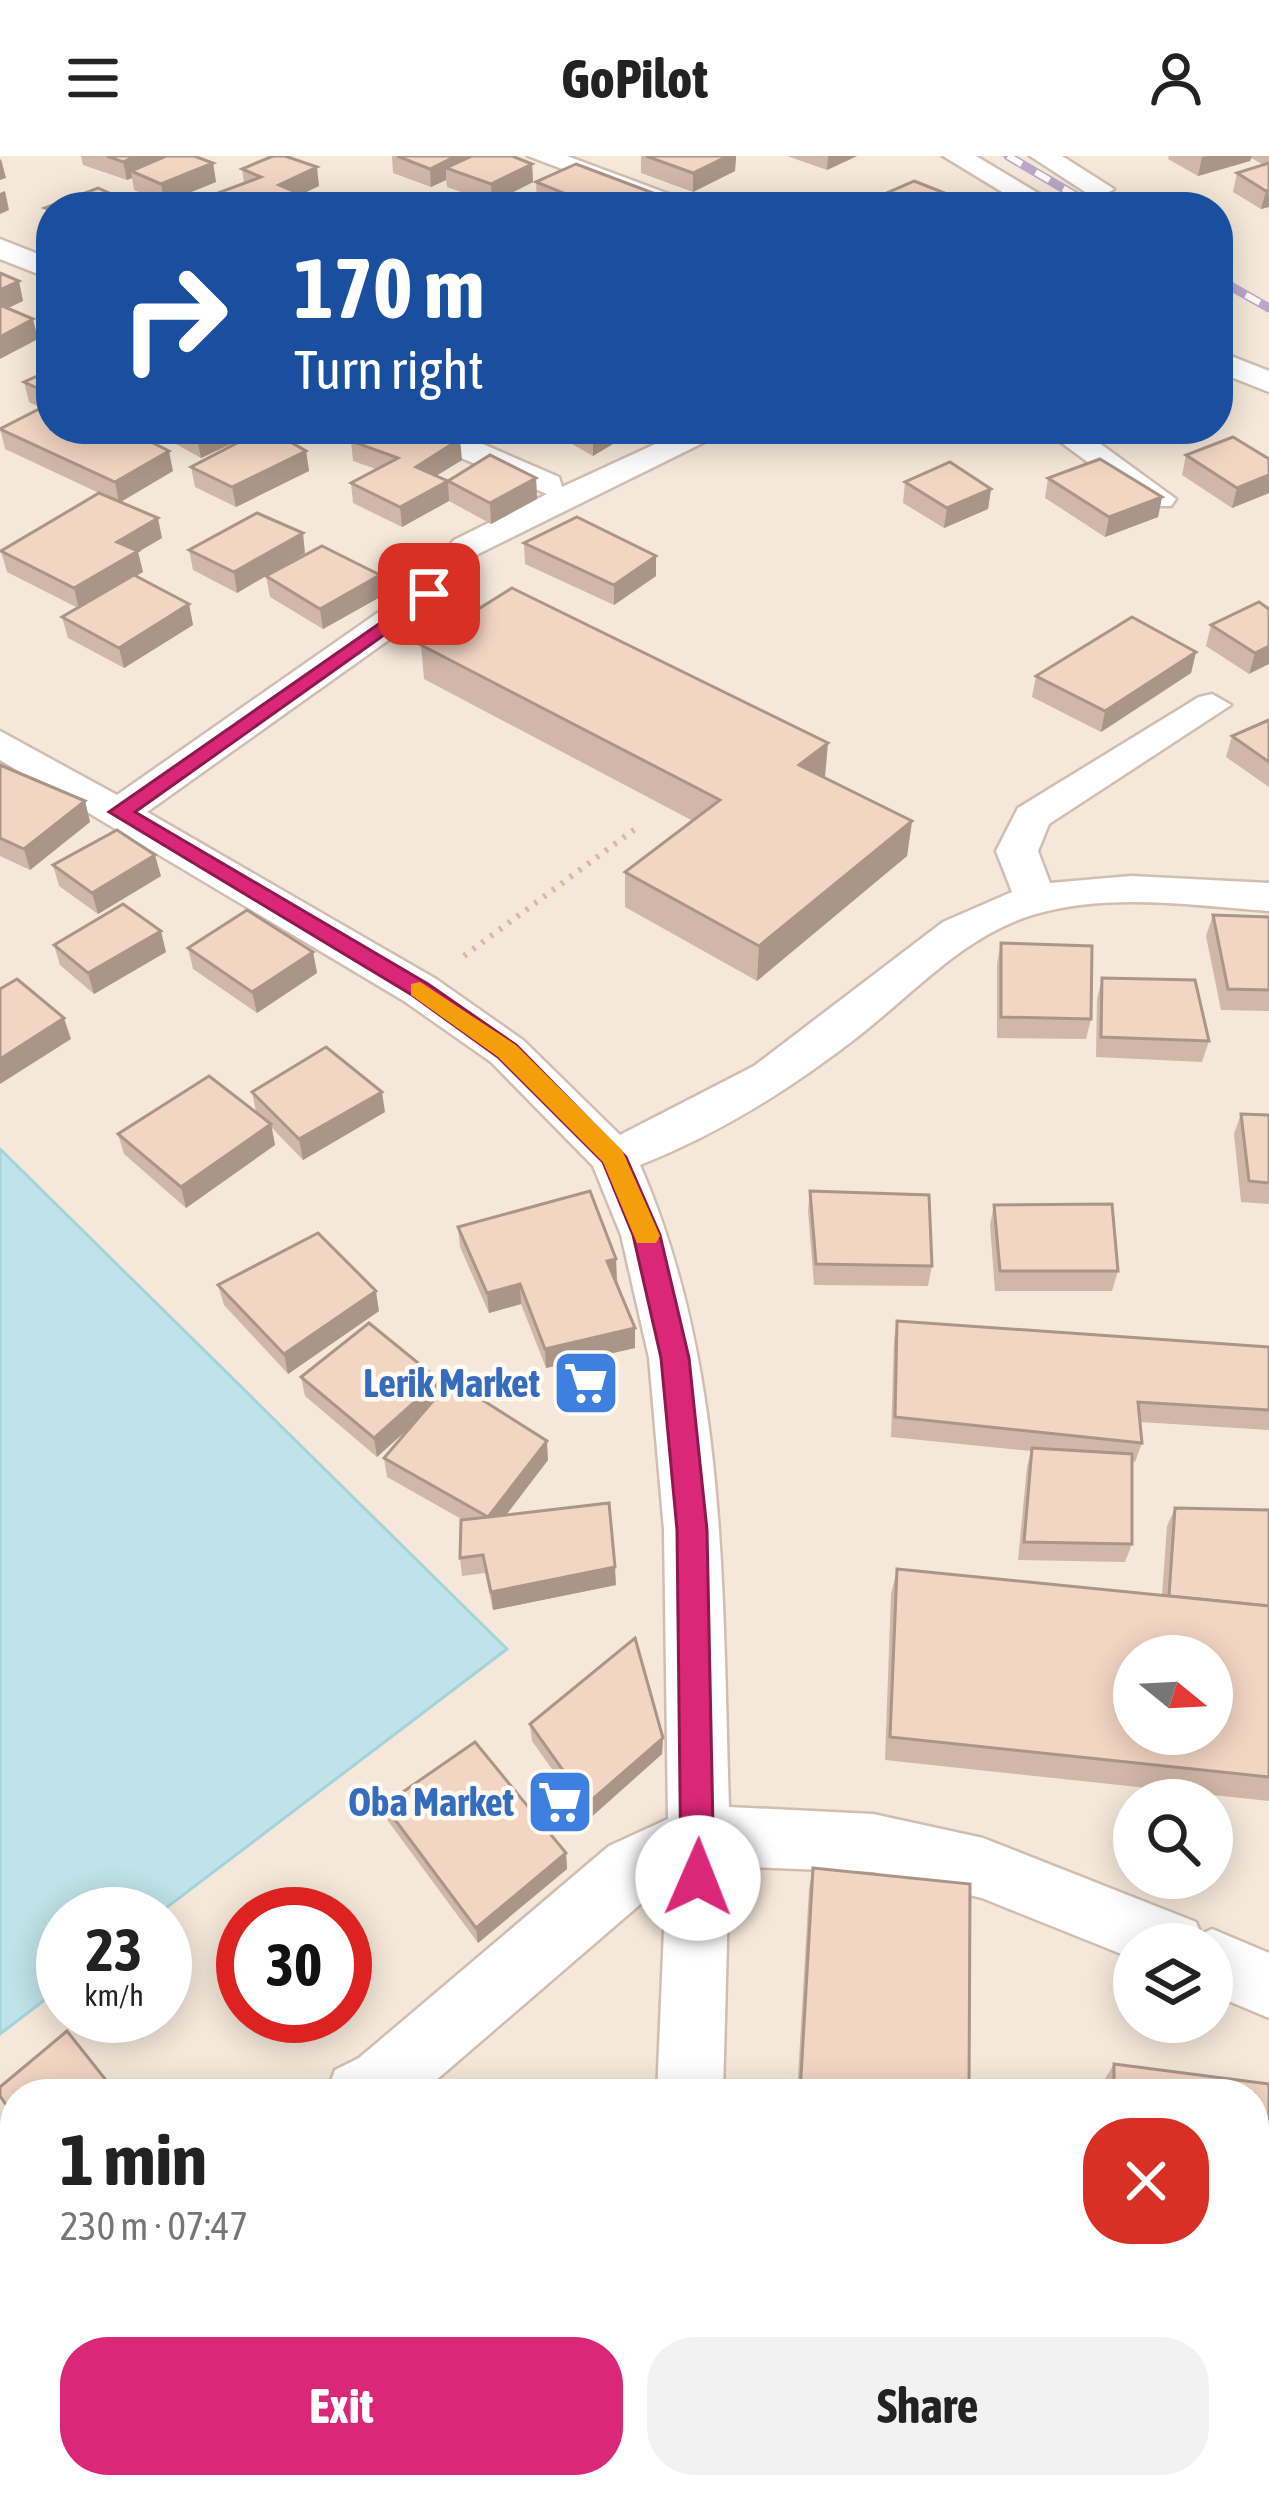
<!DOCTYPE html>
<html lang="en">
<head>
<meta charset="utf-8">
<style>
	body { margin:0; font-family:"Asap Condensed",sans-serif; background:#f2f2f2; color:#222; height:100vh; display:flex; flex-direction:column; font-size:45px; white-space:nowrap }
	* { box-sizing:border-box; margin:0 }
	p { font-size:39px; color:#767676 }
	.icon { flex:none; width:66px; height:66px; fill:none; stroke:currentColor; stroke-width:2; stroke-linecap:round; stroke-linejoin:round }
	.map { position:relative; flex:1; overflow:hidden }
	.sheet { position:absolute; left:0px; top:1923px; width:1269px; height:420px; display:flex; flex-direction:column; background:#fff; border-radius:48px 48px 0 0; box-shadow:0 6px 30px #0003 }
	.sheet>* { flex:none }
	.banner { position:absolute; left:36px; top:36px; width:1197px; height:252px; border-radius:48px; box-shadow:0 6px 30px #0003; background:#1a4fa0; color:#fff; overflow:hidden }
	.needle { width:78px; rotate:108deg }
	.buttons { position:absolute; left:1113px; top:1479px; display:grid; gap:24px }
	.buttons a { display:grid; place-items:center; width:120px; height:120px; border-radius:50%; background:#fff; box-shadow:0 6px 30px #0003; font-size:60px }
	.speed { position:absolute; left:36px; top:1731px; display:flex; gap:24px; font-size:60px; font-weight:700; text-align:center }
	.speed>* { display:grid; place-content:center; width:156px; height:156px; border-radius:50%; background:#fff; box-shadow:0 6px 30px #0003; line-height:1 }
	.speed small { font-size:30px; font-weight:400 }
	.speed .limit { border:18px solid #d22; background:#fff; color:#111 }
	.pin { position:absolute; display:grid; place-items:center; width:102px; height:102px; color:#fff; margin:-51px; border-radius:24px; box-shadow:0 6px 18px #0006 }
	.me { position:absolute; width:132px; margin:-66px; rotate:1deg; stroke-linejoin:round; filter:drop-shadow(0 0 9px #0008) }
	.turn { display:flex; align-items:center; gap:42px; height:252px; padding:0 60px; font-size:54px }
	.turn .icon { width:156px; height:156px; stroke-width:2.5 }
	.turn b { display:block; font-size:84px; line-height:102px }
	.round { display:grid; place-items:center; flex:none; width:126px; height:126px; border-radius:48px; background:#f2f2f2 }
	.headline { display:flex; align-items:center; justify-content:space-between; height:204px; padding:0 60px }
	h1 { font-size:72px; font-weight:700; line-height:90px }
	.primary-button { display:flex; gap:24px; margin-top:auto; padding:24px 60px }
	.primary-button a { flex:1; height:138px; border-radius:48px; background:#db2777; color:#fff; font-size:48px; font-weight:700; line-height:138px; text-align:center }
	.primary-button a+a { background:#f2f2f2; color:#222 }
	header { display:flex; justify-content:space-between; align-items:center; height:156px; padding:0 60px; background:#fff; font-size:54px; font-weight:700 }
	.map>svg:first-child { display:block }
</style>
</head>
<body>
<header><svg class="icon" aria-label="menu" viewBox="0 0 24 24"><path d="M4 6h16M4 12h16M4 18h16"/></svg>GoPilot<svg class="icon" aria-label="person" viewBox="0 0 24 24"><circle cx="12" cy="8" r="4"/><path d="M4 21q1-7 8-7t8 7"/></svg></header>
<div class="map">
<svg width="1269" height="2343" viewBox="0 0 1269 2343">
	<rect width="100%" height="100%" fill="#fdf6ec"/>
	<path fill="#f5e8da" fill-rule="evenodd" d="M 0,0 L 1269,0 L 1269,2343 L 0,2343 ZM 51,51 L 1218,51 L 1218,273 L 51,273 ZM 1134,1500 L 1212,1500 L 1212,1578 L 1134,1578 ZM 1134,1644 L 1212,1644 L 1212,1722 L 1134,1722 ZM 63,1758 L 165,1758 L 165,1860 L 63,1860 ZM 243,1758 L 345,1758 L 345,1860 L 243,1860 ZM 1134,1788 L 1212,1788 L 1212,1866 L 1134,1866 ZM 15,1938 L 1254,1938 L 1254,2328 L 15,2328 Z"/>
	<polygon fill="#bfe3e8" stroke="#a5d3da" stroke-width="3" points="0,993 507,1493 158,1758 63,1758 63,1830 0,1878"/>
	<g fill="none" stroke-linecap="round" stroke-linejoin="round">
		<g stroke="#d1beb0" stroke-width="5">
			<g id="street">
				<polygon points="528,0 567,0 704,51 663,51"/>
				<polygon points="943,0 976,0 1061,51 1027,51"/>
				<polygon points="1030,0 1062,0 1114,33 1100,41 1090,39"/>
				<polygon points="0,83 51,103 51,123 0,103"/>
				<polygon points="1218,195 1269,215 1269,236 1218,216"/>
				<path d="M 404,273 L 448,273 L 559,321 L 562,331 L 688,273 L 731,273 L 478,398 L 442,446 L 147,656 L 436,823 L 523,884 L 620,979 L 754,910 L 943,766 L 1012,736 L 996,695 L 1018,652 L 1199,541 L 1212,538 L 1231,549 L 1049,668 L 1038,695 L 1050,727 L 1131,720 L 1269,727 L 1269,755 C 1192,749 1107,736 1032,759 C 963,781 916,835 860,879 C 792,932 721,977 640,1009 C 728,1211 722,1435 729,1651 L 873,1658 L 983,1682 L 1196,1766 L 1201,1778 L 1212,1773 L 1269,1797 L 1269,1862 L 1212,1838 L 1212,1788 L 1134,1788 L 1134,1803 L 982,1742 L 873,1716 L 729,1710 L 723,1938 L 657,1938 L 666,1726 L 420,1938 L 326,1938 L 335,1914 L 359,1902 L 609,1690 L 668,1663 L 664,1374 L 649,1202 L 621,1079 L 593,1010 L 491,906 L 404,845 L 0,604 L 0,575 L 117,639 L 416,430 L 454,384 L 547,338 L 409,280 Z"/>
				<polygon points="1043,273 1080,273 1176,343 1171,350 1147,350"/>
				<polygon points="622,2328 696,2328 696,2343 620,2343"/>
			</g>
		</g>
		<polyline stroke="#d9b8a5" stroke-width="6" stroke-dasharray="3 8" stroke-linecap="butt" points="464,800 639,670"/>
		<use href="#street" fill="#fff" fill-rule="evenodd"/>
		<g stroke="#b9a8c9" stroke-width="9">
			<g id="rail">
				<polyline points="1008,0 1095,51"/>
				<polyline points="1218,123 1269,152"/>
			</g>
		</g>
		<use href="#rail" stroke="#fffaf3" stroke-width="6" stroke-dasharray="16" stroke-linecap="butt"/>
	</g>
	<g fill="#d1b7a8">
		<polygon points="81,0 194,0 213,7 216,26 164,47 134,34 132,22 127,24 83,9"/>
		<polygon points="392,0 512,0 532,8 533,26 492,47 447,31 446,24 431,31 393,17"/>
		<polygon points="641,0 736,0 735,15 693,36 641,17"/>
		<polygon points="787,0 857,0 827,14"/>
		<polygon points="1169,0 1269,0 1269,51 1261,53 1233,36 1237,17 1264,9 1251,2 1250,5 1198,20 1168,3"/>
		<polygon points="242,13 319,30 301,38 330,51 217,51 215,38 244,27"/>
		<polygon points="536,26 653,51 552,51 537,45"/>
		<polygon points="875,42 959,51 874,51"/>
		<polygon points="51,51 51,71 45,52"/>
		<polygon points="51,169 51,193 49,192 44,173"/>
		<polygon points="51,214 51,273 173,315 120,346 162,382 138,396 143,416 135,420 189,448 193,469 124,512 68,482 62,461 78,452 7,416 1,395 99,337 5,293 0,272 41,252 29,246 24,226"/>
		<polygon points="163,273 261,273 261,274 201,302 165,282"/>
		<polygon points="476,273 540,273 511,288"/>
		<polygon points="546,273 636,273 636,274 593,300"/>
		<polygon points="351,285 462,304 436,320 448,325 536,322 537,343 491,368 449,345 402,371 353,347 351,327 376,313 353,305"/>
		<polygon points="306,295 309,315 236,351 195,331 191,311"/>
		<polygon points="1186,299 1269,303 1269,337 1232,352 1182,319"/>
		<polygon points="1048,322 1162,341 1158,361 1105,381 1045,342"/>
		<polygon points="905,326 991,333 988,353 944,372 903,347"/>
		<polygon points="524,387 656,420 614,449 525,408"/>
		<polygon points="189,394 305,397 271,417 382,440 323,473 270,441 266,420 237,437 193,414"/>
		<polygon points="1269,453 1249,518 1206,490 1211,469"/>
		<polygon points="421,489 825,621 912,665 907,700 757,825 625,751 625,716 693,665 424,523"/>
		<polygon points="1196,496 1191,517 1101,576 1032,541 1036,520"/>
		<polygon points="1269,564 1269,631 1226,601 1232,580"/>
		<polygon points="0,609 85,645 90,666 30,714 0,700"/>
		<polygon points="53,709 161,720 98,758 59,730"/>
		<polygon points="1213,759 1269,761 1269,855 1221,854 1206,780"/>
		<polygon points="1001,787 1091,863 1086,883 997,882 997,808"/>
		<polygon points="54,789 166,796 94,838 60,809"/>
		<polygon points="188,792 313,796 317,817 257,857 193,813"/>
		<polygon points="1102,822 1209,885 1202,906 1096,901 1097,843"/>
		<polygon points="252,936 385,956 303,1004 272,972 275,989 186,1052 124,998 118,978 256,956"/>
		<polygon points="1241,958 1269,959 1269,1048 1241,1046 1234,978"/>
		<polygon points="810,1035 932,1110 928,1130 814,1129 808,1055"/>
		<polygon points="994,1049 1118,1115 1112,1135 995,1135 990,1069"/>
		<polygon points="458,1071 617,1123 635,1192 546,1212 521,1148 489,1157 460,1091"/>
		<polygon points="218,1129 379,1155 288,1218 224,1149"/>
		<polygon points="897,1165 1269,1191 1269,1274 1140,1266 1142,1287 1135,1306 1132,1305 1132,1388 1125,1406 1018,1404 1027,1311 1031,1295 891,1281 894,1184"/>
		<polygon points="301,1221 440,1236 548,1304 506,1359 616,1429 493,1454 485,1417 462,1420 460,1402 463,1364 387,1321 384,1302 410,1271 377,1301 305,1240"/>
		<polygon points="1175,1352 1269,1354 1269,1645 885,1604 891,1438 897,1413 1162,1439 1167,1370"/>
		<polygon points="530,1568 663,1582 662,1598 588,1664 532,1585"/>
		<polygon points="384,1649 566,1697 567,1713 478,1787 388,1665"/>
		<polygon points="813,1712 969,1938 797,1938 809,1733"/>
		<polygon points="1114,1908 1269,1928 1269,2150 1254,2148 1254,1938 1103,1938 1103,1926"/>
		<polygon points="100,2328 240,2328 238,2336 110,2335"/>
		<polygon points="1230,2331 1269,2343 1219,2343 1219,2338"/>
	</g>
	<g fill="#aa9588">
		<polygon points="136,0 168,0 131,15 132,22 127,24 123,6"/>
		<polygon points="456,0 472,0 446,12 446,24 431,31 430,13"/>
		<polygon points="728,0 736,0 735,15 693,36 693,17"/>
		<polygon points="828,0 857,0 827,14"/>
		<polygon points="1207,0 1252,0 1250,5 1198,20 1202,1"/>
		<polygon points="1,3 6,22 0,24 0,4"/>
		<polygon points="213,7 216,26 164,47 161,28"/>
		<polygon points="532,8 533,26 492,47 491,28"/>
		<polygon points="317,11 319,30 282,48 279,29"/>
		<polygon points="1269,34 1269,51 1261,53 1266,35"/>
		<polygon points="5,35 9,54 0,58 0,37"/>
		<polygon points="653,37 653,51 626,51"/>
		<polygon points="960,43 959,51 941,51"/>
		<polygon points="19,125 23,145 0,156 0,134"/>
		<polygon points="33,163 38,183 0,203 0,181"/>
		<polygon points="217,273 261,273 261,274 201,302 197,282"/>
		<polygon points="510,273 540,273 511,288"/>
		<polygon points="604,273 636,273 636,274 593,300 593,280"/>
		<polygon points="460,283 462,304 418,331 416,311"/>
		<polygon points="169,295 173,315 119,347 115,326"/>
		<polygon points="306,295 309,315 236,351 232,331"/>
		<polygon points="1269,319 1269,337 1232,352 1237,332"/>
		<polygon points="536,322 537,343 491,368 490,347"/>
		<polygon points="448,325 449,345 402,371 400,351"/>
		<polygon points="991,333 988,353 944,372 947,352"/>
		<polygon points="1162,341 1158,361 1105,381 1109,361"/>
		<polygon points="158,362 162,382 138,396 143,416 79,453 74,432 117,386"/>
		<polygon points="303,377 305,397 237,437 234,416"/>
		<polygon points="656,400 656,420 614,449 614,429"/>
		<polygon points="380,419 382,440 323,473 320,453"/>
		<polygon points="189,448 193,469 124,512 119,492"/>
		<polygon points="1269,490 1269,508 1249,518 1255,497"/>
		<polygon points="1196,496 1191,517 1101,576 1105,555"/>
		<polygon points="828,587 825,621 799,609"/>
		<polygon points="85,645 90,666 30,714 24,693"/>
		<polygon points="912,665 907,700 757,825 759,790"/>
		<polygon points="155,699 161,720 98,758 92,737"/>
		<polygon points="161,775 166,796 94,838 88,817"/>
		<polygon points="313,796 317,817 257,857 252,836"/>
		<polygon points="64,862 71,883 0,928 0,903"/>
		<polygon points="382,936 385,956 303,1004 299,983"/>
		<polygon points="271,968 275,989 186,1052 181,1031"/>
		<polygon points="616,1103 617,1123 608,1125 607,1105"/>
		<polygon points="520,1128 521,1148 489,1157 487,1137"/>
		<polygon points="376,1135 379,1155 288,1218 284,1198"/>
		<polygon points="635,1172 635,1192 546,1212 545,1193"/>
		<polygon points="439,1224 441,1243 377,1301 374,1282"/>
		<polygon points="547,1285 548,1304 490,1380 488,1361"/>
		<polygon points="615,1411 616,1429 493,1454 491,1436"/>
		<polygon points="663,1582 662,1598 588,1664 587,1648"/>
		<polygon points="566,1697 567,1713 478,1787 476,1772"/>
	</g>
	<g fill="#f3d5c3" stroke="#aa9588" stroke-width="3" fill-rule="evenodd">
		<polygon points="107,0 136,0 123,6"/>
		<polygon points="166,0 194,0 213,7 161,28 131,15"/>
		<polygon points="273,0 285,0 317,11 279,29 330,51 245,51 215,38 261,21 242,13"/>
		<polygon points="397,0 456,0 430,13"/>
		<polygon points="472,0 512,0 532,8 491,28 446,12"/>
		<polygon points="646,0 728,0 693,17"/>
		<polygon points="1269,7 1269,34 1266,35 1237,17"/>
		<polygon points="576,8 653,37 626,51 598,51 536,26"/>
		<polygon points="914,25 960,43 941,51 893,51 875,42"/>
		<polygon points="98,32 127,45 111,51 51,51 51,54 45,52"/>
		<polygon points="0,117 19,125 0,134"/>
		<polygon points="0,149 33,163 0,181"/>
		<polygon points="51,214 51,238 24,226"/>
		<polygon points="51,247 51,273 125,273 169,295 115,326 0,273"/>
		<polygon points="181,273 217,273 197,282"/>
		<polygon points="264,273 268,273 306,295 232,331 191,311"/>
		<polygon points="370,273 437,273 460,283 416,311 448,325 490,299 536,322 490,347 448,325 400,351 351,327 398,302 351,285"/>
		<polygon points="581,273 604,273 593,280"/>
		<polygon points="1233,281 1269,303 1269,319 1237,332 1186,299"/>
		<polygon points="1100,303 1162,341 1109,361 1048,322"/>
		<polygon points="950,306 991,333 947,352 905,326"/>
		<polygon points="99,337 158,362 117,386 138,395 74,432 1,395"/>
		<polygon points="257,357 303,377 234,416 189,394"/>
		<polygon points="577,361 656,400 614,429 524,387"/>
		<polygon points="322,390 380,419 320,453 266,420"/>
		<polygon points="134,419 189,448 119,492 62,461"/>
		<polygon points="512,432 828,587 799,609 912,665 759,790 625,716 720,644 421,489"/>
		<polygon points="1259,446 1269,453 1269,490 1255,497 1211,469"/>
		<polygon points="1132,461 1196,496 1105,555 1036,520"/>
		<polygon points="1269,564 1269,606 1232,580"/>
		<polygon points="0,609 85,645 24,693 0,682"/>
		<polygon points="117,674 155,699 92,737 53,709"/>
		<polygon points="123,748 161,775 88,817 54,789"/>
		<polygon points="247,754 313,796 252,836 188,792"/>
		<polygon points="1213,759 1269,761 1269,834 1228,833"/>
		<polygon points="1001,787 1092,790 1091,863 1001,861"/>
		<polygon points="1102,822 1195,824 1209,885 1101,881"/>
		<polygon points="17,823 64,862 0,903 0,833"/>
		<polygon points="326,891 382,936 299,983 252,936"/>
		<polygon points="209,920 271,968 181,1031 118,978"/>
		<polygon points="1241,958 1269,959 1269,1027 1249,1025"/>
		<polygon points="590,1035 616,1103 607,1105 635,1172 545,1193 520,1128 487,1137 458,1071"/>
		<polygon points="810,1035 929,1039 932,1110 816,1108"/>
		<polygon points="1112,1048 1118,1115 1000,1115 994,1049"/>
		<polygon points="318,1077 376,1135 284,1198 218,1129"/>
		<polygon points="897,1165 1269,1191 1269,1254 1138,1246 1142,1287 895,1261"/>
		<polygon points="369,1167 439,1224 374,1282 301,1221"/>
		<polygon points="451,1224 547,1285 488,1361 609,1347 615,1411 491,1436 483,1399 460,1402 461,1364 488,1361 384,1302"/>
		<polygon points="1032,1292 1132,1298 1132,1388 1024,1386"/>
		<polygon points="1175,1352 1269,1354 1269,1450 1169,1440"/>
		<path d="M 897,1413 L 1269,1450 L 1269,1621 L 890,1581 ZM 1134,1500 L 1212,1500 L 1212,1578 L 1134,1578 Z"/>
		<polygon points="635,1482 663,1582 587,1648 530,1568"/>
		<polygon points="475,1586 566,1697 476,1772 384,1649"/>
		<polygon points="813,1712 970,1728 969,1938 800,1938"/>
		<polygon points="67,1875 117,1938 15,1938 15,1961 0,1940 0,1931"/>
		<polygon points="1114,1908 1269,1928 1269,2134 1254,2132 1254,1938 1114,1938"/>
		<polygon points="100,2328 231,2328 230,2329"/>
		<polygon points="817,2328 932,2328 931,2343 816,2343"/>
		<polygon points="1230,2331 1269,2336 1269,2343 1231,2343"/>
	</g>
	<polygon fill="#db2777" stroke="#8e194d" stroke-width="3" points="429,433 439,438 436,442 135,656 428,828 516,889 626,1001 660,1079 689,1202 707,1374 714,1722 710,1733 698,1738 686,1733 681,1722 677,1374 661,1202 633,1079 603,1006 498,901 412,839 109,656"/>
	<polygon fill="#f59e0b" points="420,826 516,889 622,994 660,1080 656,1087 637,1087 603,1006 498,901 411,839 411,828"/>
	<defs>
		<g id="supermarket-square" transform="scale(3.45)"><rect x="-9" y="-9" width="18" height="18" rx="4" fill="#3f7fe0" stroke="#fffaf3"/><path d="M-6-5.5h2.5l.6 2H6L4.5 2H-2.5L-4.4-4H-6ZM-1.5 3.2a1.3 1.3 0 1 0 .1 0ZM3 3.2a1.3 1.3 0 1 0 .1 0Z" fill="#fff"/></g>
	</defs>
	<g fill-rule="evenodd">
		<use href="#supermarket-square" x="586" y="1227"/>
		<use href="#supermarket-square" x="560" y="1646"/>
	</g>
	<g text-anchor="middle" stroke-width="9" stroke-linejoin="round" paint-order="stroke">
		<g font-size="39" font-weight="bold" fill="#366cbe" stroke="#fffaf3" text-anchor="end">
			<text x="540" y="1241">Lerik Market</text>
			<text x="514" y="1660">Oba Market</text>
		</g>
	</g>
</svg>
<div class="buttons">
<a><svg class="needle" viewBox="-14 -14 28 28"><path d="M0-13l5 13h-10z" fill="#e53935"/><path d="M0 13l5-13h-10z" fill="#767676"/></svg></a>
<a><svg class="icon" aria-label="search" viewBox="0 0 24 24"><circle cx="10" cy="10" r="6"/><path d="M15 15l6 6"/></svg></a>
<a><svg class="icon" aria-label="layers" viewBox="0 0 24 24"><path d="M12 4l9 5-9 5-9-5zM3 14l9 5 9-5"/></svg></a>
</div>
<div class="speed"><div>23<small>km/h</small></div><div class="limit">30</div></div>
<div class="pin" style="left:429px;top:438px;background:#d93025"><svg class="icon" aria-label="arrive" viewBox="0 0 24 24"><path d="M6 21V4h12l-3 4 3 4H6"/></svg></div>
<svg class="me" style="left:698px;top:1722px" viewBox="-20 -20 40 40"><circle r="19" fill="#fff"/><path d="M0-13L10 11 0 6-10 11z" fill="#db2777"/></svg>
<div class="banner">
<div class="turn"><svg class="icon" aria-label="right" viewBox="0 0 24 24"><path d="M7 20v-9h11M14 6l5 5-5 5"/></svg><div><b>170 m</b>Turn right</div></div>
</div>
<section class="sheet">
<div class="headline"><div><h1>1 min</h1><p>230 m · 07:47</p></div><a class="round" style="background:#d93025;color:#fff"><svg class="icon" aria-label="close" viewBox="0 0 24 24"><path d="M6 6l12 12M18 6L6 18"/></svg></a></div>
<div class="primary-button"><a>Exit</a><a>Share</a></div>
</section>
</div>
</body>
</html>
